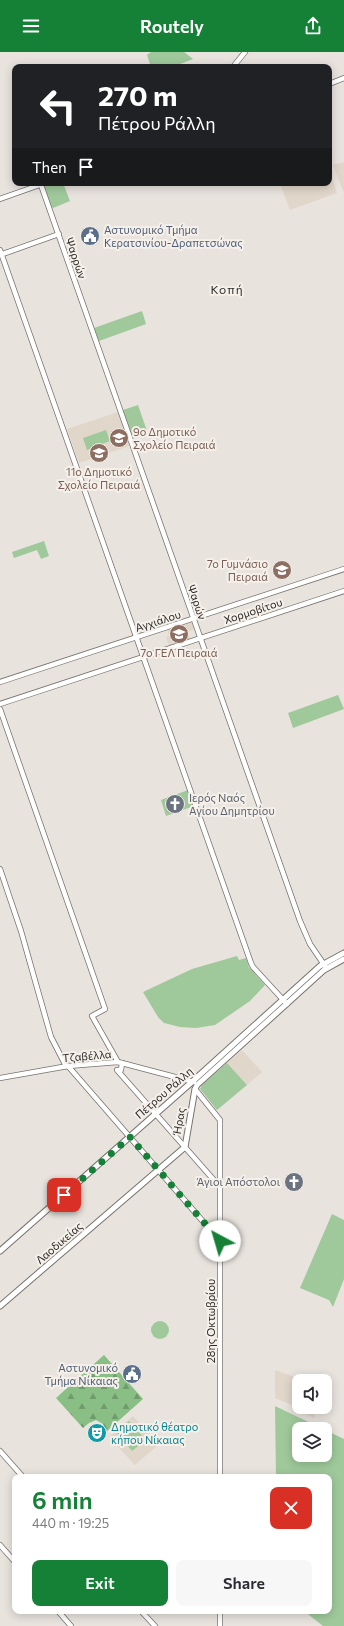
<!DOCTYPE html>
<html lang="en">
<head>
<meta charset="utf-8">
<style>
	body { margin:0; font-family:Commissioner,sans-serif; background:#f7f7f7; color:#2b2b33; height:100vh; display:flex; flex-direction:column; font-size:15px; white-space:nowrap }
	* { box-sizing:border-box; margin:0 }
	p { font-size:13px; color:#7c7c81 }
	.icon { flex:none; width:22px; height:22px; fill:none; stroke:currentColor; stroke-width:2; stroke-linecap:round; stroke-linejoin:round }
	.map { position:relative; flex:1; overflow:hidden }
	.drawer { position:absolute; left:12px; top:1422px; width:320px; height:140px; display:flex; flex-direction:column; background:#fff; border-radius:8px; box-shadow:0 2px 10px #0003 }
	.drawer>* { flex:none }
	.hud { position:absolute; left:12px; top:12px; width:320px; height:122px; border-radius:8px; box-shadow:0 2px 10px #0003; background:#202124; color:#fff; overflow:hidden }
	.tools { position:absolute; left:292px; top:1322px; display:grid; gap:8px }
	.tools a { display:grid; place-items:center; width:40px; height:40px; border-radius:8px; background:#fff; box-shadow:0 2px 10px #0003; font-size:20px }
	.pin { position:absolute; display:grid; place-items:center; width:34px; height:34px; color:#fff; margin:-17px; border-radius:8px; box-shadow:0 2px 6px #0006 }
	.me { position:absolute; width:44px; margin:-22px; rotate:321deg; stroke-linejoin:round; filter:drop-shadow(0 0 3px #0008) }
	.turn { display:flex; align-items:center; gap:14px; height:84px; padding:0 20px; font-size:18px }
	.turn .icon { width:52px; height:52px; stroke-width:2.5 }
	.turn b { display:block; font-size:28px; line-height:34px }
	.then { display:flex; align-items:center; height:38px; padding:0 20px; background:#0003; gap:8px; font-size:15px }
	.round { display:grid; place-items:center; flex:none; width:42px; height:42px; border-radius:8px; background:#f7f7f7 }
	.summary { display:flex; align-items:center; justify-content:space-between; height:68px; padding:0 20px }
	h1 { font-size:24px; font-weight:600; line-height:30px; color:#148137 }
	.action { display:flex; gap:8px; margin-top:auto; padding:8px 20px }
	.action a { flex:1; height:46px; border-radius:8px; background:#148137; color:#fff; font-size:16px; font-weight:600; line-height:46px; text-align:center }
	.action a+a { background:#f7f7f7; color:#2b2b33 }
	header { display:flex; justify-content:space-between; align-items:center; height:52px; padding:0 20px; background:#148137; color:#fff; font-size:18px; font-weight:600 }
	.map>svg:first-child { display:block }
</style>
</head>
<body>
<header><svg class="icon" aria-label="menu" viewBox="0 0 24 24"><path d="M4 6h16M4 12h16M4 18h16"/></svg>Routely<svg class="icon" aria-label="share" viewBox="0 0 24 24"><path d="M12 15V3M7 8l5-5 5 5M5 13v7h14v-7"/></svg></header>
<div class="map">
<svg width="344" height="1574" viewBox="0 0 344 1574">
	<defs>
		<pattern id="forest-firs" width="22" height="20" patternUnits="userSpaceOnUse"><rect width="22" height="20" fill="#89bf84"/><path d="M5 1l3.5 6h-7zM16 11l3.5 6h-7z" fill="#709b6c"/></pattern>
	</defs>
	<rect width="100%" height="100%" fill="#e8e3dd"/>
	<g fill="#e1d6ca">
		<polygon points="344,110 344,139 343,139 333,113"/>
		<polygon points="329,118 337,141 290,158 280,132 329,131"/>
		<polygon points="118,360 129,394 79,411 67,377"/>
		<polygon points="288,509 292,521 276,525 272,515"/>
		<polygon points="191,569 194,577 188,580 190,587 169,594 166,585 169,584 167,577"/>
		<polygon points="242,998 262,1020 247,1033 227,1011"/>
		<polygon points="275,1318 300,1327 292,1353 275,1346"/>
		<polygon points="299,1334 299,1355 317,1355 314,1366 293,1355"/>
		<polygon points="133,1364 158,1393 135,1413 109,1385"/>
	</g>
	<g fill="#9fc99b">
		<polygon points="151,0 184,0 193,7 175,14 175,15 151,15 147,3"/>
		<polygon points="55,131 63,131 70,149 53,156 51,154 44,136 45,134"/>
		<polygon points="142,259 146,272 99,289 94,276"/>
		<polygon points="138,353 147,379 132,384 123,358"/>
		<polygon points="106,378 110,389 87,398 83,386"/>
		<polygon points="44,489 49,504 41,507 37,498 14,506 12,500"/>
		<polygon points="338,643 344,657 293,676 288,661"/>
		<polygon points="188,738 194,754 166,764 161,748"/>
		<polygon points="237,904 239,908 246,906 249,915 265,933 250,949 215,973 196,976 180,975 164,971 158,965 143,940 192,917"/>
		<polygon points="227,1011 247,1033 217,1058 200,1037 202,1033"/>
		<polygon points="332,1162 344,1168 344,1227 333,1255 329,1248 300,1236"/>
		<circle cx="160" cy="1278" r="9"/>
		<polygon points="275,1354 323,1377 299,1377 299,1403 325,1403 325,1378 344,1387 344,1574 323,1574 304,1559 329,1559 329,1425 276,1425"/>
		<polygon points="129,1369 146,1388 132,1399 116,1380"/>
	</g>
	<polygon fill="url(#forest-firs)" points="104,1303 143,1347 106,1380 103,1372 96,1368 89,1371 83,1376 56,1346"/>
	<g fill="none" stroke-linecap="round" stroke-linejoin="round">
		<g stroke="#77726d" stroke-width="6">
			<g id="secondary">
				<polyline points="233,15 245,0"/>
				<polyline points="329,32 344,26"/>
				<polyline points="41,133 300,869 310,892 325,914"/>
				<polyline points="0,147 45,131"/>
				<polyline points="0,198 251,911 253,915 287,952"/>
				<polyline points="0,203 59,182"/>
				<polyline points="0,630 344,517"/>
				<polyline points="0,652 344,539"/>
				<polyline points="0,657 105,957 92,964 118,1010"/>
				<polyline points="0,817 21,879 51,985 66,1014"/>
				<polyline points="122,1011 121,1018 117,1018 220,1135"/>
				<polyline points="68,1014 220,1189"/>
				<polyline points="0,1026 68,1014 118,1010 194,1030"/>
				<polyline points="195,1037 220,1068 220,1425"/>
				<polyline points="0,1399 23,1425"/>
				<polyline points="0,1493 15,1510"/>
				<polyline points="58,1559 71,1574"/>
				<polyline points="141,1559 155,1574"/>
				<polyline points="220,1574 220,1559"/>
			</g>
		</g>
		<g stroke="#77726d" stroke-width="7">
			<g id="primary">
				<polyline points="0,1199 193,1029 320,914 344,901"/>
				<polyline points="0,1254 185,1095 195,1037 197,1033 324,918 344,907"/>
			</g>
		</g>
		<use href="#secondary" stroke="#fff" stroke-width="4.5"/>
		<use href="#primary" stroke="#fff" stroke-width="5"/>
	</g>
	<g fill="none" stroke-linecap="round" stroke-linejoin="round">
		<polyline stroke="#148137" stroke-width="7" stroke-dasharray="0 12.6" points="64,1143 130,1085 220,1189"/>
	</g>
	<defs>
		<g id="civic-disc" transform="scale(1)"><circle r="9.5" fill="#5c6f8a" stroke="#f5f0ea"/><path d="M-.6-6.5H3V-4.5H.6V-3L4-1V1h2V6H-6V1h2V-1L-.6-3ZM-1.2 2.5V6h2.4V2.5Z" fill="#fff"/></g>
		<g id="school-disc" transform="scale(1)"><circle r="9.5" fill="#8d6e63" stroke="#f5f0ea"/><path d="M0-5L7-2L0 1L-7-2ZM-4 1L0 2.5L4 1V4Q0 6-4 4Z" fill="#fff"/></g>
		<g id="church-disc" transform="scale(1)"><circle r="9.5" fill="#6b7280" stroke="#f5f0ea"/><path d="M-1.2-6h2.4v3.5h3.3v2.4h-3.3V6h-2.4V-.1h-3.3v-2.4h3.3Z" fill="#fff"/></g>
		<g id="theatre-disc" transform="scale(1)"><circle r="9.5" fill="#0f9aa8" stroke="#f5f0ea"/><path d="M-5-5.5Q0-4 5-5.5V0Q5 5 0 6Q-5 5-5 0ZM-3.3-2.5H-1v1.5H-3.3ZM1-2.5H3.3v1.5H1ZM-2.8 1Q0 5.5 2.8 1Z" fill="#fff"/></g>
	</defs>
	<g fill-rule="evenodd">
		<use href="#civic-disc" x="90" y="184"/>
		<use href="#school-disc" x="119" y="386"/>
		<use href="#school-disc" x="99" y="401"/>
		<use href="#school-disc" x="282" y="518"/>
		<use href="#school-disc" x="179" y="582"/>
		<use href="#church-disc" x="175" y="752"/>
		<use href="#church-disc" x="294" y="1130"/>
		<use href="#civic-disc" x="132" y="1322"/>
		<use href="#theatre-disc" x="97" y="1381"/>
	</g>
	<g text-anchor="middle" stroke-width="4" stroke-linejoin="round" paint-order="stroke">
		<g font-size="11" fill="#4e5e75" stroke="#f5f0ea" text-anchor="start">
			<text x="104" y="182">Αστυνομικό Τμήμα<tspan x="104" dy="13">Κερατσινίου-Δραπετσώνας</tspan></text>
			<text x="118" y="1320" text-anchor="end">Αστυνομικό<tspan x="118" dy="13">Τμήμα Νίκαιας</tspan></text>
		</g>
		<g font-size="11" fill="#2c2a27" stroke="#f5f0ea">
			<text transform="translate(76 206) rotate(71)" y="4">Ψαρρών</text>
			<text transform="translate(197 550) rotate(71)" y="4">Ψαρών</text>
			<text transform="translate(253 559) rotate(-18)" y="4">Χορμοβίτου</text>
			<text transform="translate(158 569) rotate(-18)" y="4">Αγχιάλου</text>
			<text transform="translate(87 1004) rotate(-5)" y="4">Τζαβέλλα</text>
			<text transform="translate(164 1041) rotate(-41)" y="4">Πέτρου Ράλλη</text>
			<text transform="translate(179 1069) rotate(-80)" y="4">Ήρας</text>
			<text transform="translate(59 1191) rotate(-41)" y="4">Λαοδικείας</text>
			<text transform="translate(211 1269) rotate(-90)" y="4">28ης Οκτωβρίου</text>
		</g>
		<g font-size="11" fill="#785e54" stroke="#f5f0ea">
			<text x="133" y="384" text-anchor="start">9ο Δημοτικό<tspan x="133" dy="13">Σχολείο Πειραιά</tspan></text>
			<text x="99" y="424">11ο Δημοτικό<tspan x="99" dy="13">Σχολείο Πειραιά</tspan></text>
			<text x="268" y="516" text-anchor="end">7ο Γυμνάσιο<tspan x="268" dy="13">Πειραιά</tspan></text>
			<text x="179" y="605">7ο ΓΕΛ Πειραιά</text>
		</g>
		<g font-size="11" fill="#5b616d" stroke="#f5f0ea" text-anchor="start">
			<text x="189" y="750">Ιερός Ναός<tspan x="189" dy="13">Αγίου Δημητρίου</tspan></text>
			<text x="280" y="1134" text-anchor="end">Άγιοι Απόστολοι</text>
		</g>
		<g font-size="11" fill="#0d838f" stroke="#f5f0ea" text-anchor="start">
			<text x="111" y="1379">Δημοτικό θέατρο<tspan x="111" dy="13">κήπου Νίκαιας</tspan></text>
		</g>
		<g font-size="12" letter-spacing="1" fill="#2c2a27" stroke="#f5f0ea">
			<text x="227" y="242">Κοπή</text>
		</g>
	</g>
</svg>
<div class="tools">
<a><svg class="icon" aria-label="sound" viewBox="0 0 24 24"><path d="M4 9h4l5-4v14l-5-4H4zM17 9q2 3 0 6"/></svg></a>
<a><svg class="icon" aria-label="layers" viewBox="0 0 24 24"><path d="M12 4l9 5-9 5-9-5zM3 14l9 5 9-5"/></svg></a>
</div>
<div class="pin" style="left:64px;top:1143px;background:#d93025"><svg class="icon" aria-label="arrive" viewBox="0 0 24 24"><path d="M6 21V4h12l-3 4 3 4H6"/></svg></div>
<svg class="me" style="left:220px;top:1189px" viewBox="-20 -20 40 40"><circle r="19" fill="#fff"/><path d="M0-13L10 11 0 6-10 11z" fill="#148137"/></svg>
<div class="hud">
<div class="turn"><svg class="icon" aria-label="left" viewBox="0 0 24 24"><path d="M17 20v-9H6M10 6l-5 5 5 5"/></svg><div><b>270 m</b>Πέτρου Ράλλη</div></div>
<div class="then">Then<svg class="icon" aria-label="arrive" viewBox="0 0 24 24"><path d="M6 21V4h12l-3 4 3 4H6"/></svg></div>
</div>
<section class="drawer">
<div class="summary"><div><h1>6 min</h1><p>440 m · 19:25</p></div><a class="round" style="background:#d93025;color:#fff"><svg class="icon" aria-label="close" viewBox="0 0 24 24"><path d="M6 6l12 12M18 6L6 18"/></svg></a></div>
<div class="action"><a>Exit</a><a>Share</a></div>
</section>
</div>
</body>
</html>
